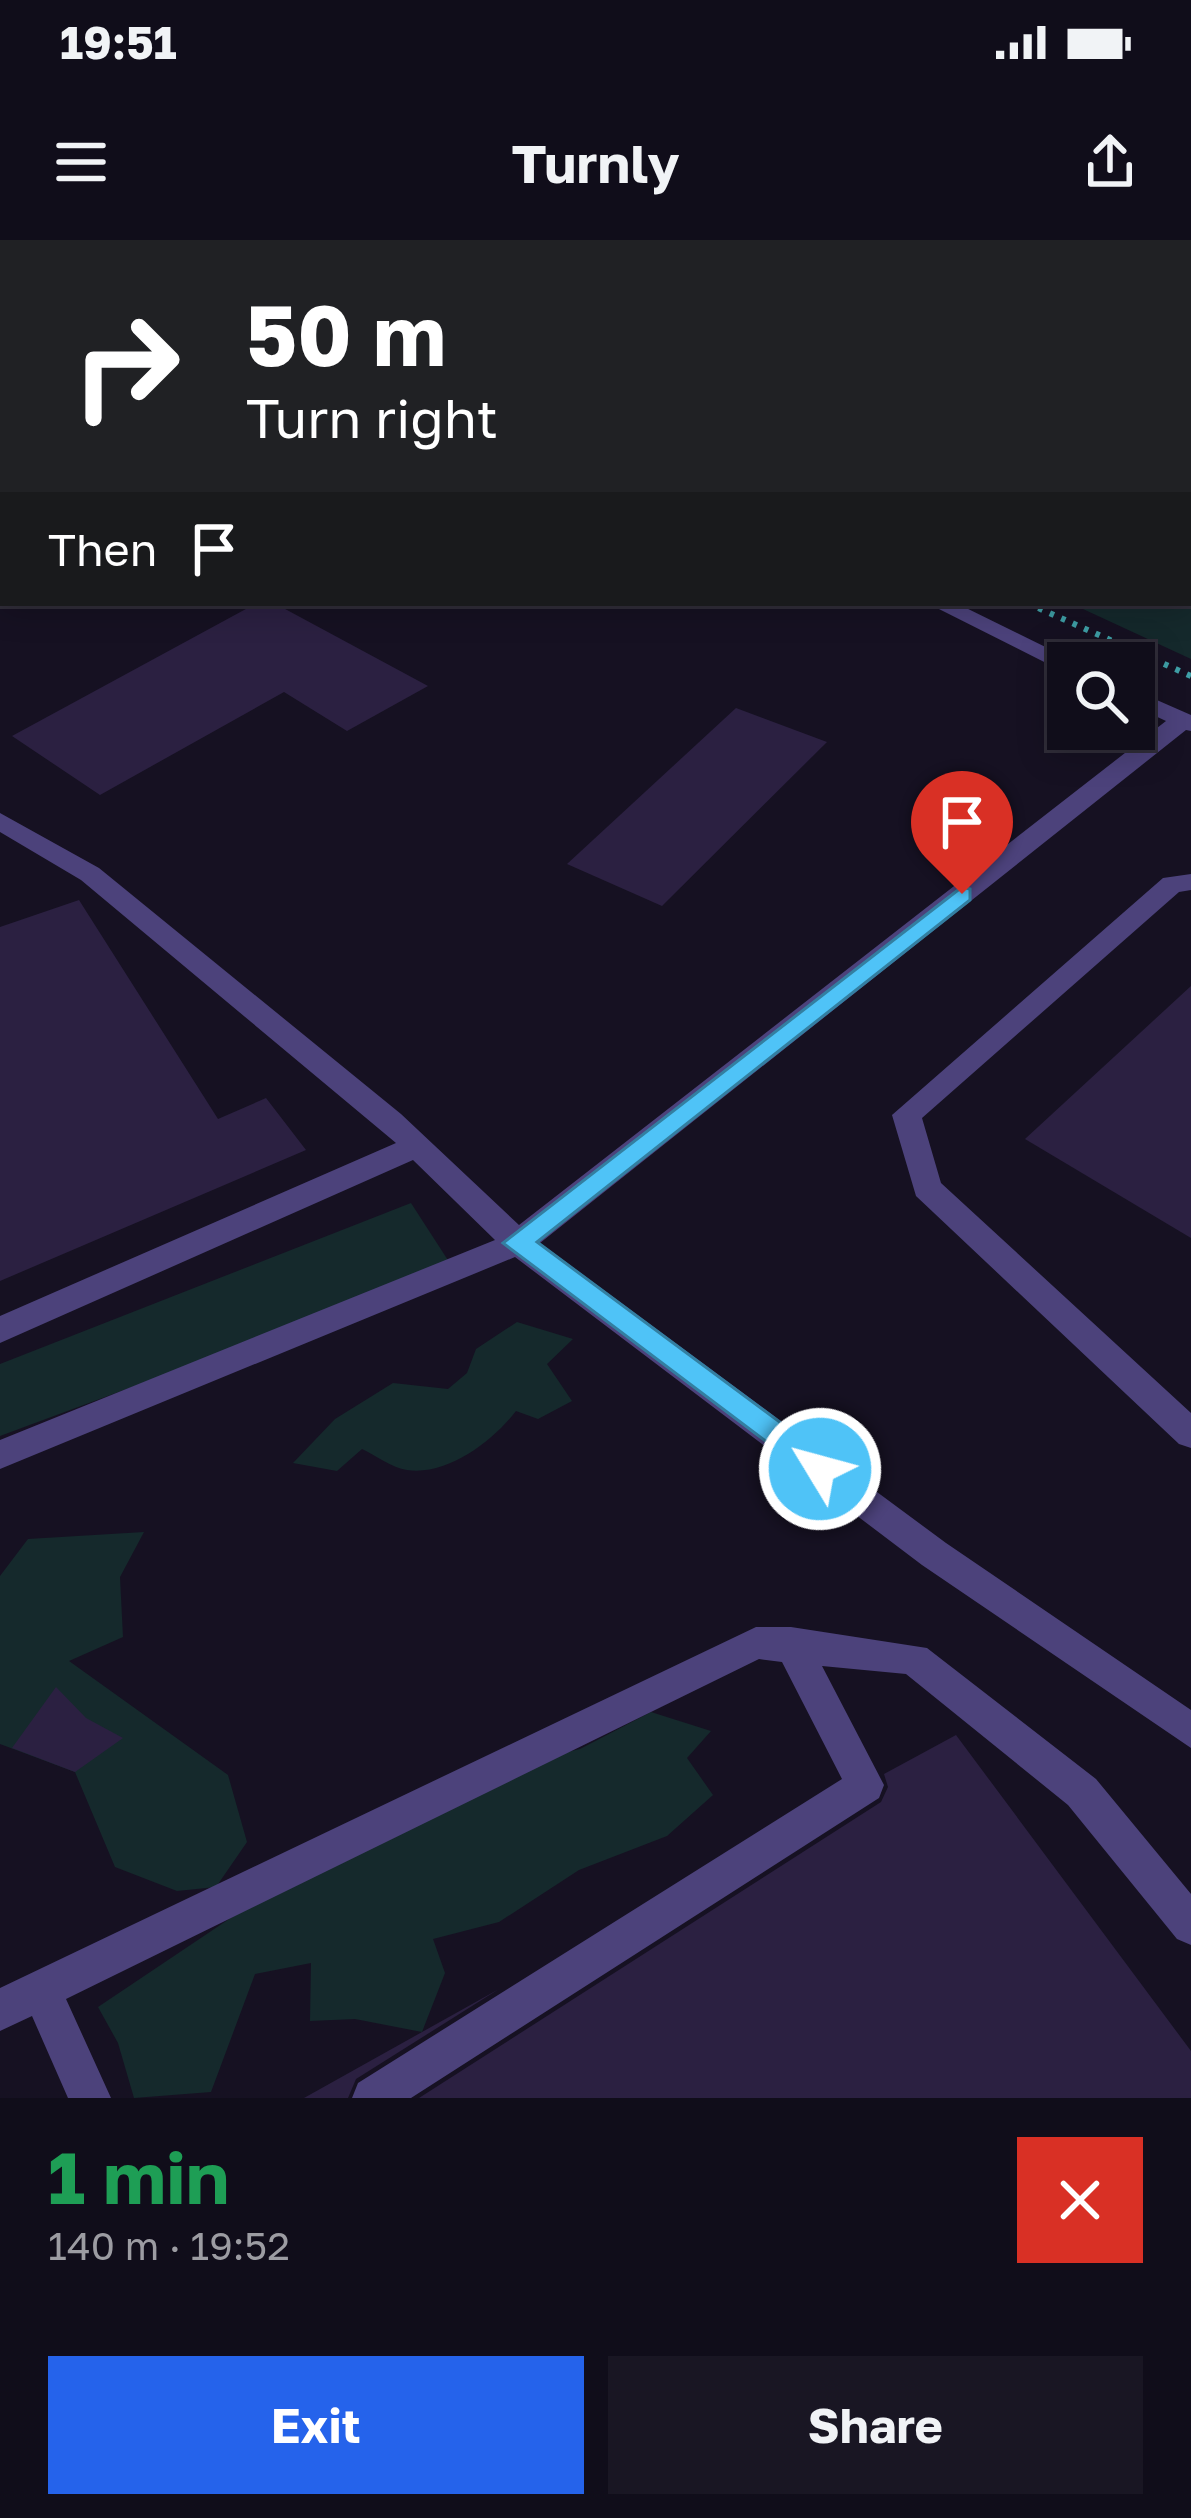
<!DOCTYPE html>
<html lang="en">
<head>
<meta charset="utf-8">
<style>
	body { margin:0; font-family:"Golos Text",sans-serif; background:#191623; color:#f1f3f6; height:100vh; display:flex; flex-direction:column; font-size:45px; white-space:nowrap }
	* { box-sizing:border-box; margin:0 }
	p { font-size:39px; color:#9c9ca2 }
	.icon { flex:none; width:66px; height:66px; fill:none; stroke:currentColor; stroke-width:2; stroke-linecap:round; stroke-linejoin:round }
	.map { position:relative; height:1858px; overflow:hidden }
	.side { display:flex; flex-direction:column; background:#100d1a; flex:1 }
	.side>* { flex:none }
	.top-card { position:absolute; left:0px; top:0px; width:1191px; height:366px; box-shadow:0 6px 30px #0003,0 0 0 3px #302d39; background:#202124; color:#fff; overflow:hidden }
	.tools { position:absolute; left:1047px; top:402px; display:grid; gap:24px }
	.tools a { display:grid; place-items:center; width:108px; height:108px; border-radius:0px; background:#100d1a; box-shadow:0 6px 30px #0003,0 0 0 3px #302d39; font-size:60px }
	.pin { position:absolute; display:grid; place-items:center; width:102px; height:102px; color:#fff; margin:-123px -51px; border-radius:50% 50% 50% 0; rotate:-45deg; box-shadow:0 0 12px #0007 }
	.pin .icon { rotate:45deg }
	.me { position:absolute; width:132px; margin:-66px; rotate:307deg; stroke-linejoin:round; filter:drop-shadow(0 0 9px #0008) }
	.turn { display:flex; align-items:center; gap:42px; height:252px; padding:0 48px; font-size:54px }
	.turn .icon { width:156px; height:156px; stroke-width:2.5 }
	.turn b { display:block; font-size:84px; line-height:102px }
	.then { display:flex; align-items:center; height:114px; padding:0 48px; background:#0003; gap:24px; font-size:45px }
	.round { display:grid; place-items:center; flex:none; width:126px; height:126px; border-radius:0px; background:#191623 }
	.headline { display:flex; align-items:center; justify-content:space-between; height:204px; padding:0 48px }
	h1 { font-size:72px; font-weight:700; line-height:90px; color:#1e9e55 }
	.primary-button { display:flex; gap:24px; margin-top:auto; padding:24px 48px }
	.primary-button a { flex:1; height:138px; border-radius:0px; background:#2563eb; color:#fff; font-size:48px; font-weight:700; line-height:138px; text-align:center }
	.primary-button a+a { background:#191623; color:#f1f3f6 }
	.status { display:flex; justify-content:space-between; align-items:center; height:84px; padding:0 60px; background:#100d1a; direction:ltr }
	.status svg { height:33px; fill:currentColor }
	header { display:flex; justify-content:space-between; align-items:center; height:156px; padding:0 48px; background:#100d1a; font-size:54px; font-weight:700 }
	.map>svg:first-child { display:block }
</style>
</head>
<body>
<div class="status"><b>19:51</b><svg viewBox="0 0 49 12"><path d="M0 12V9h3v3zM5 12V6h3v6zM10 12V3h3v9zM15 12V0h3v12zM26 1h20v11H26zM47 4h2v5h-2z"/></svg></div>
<header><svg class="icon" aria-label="menu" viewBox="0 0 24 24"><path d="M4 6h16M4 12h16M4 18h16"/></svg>Turnly<svg class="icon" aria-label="share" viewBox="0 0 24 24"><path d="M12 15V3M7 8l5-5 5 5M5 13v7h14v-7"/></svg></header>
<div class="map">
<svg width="1191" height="1858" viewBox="0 0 1191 1858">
	<rect width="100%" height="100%" fill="#161122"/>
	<g fill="#15292c">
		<polygon points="282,0 1191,0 1191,419 1070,363 1188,363 1188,3"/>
		<polygon points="411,963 453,1028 0,1196 0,1124"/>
		<path d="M 517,1082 L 573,1099 L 547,1124 L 572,1161 L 538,1179 L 516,1171 C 493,1201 448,1236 407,1230 C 392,1228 375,1215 362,1209 L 337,1231 L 293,1223 L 335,1179 L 393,1143 L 448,1149 L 467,1133 L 476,1109 Z"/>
		<polygon points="144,1292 120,1337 123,1397 69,1421 228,1535 247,1602 216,1647 177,1651 115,1627 75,1532 0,1504 0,1336 28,1299"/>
		<polygon points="651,1472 711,1491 687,1518 713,1555 667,1596 579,1630 499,1682 433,1699 445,1733 422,1792 355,1779 310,1781 311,1723 255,1734 211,1852 134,1858 118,1803 98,1767 286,1641 474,1534 580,1509"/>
	</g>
	<g fill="#2b2041">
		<polygon points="257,363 274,363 428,446 347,491 284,452 100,555 12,496"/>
		<polygon points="736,468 827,502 662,666 567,624"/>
		<polygon points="79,660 218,879 266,858 306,910 0,1041 0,687"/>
		<polygon points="1191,746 1191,998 1025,899"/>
		<polygon points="56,1447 86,1478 123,1498 75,1532 12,1508"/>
		<polygon points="956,1495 1191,1811 1191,1858 419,1858 881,1562 888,1547 884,1534"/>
		<polygon points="499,1749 356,1839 348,1858 304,1858"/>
	</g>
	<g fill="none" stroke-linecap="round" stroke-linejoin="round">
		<g stroke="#3fa0a7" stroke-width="4.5" stroke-dasharray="4.5 6" stroke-linecap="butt">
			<polyline points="217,0 224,3"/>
			<polyline points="1188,178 1191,182"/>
		</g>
		<polyline stroke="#3fa0a7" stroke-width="6" stroke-dasharray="4.5 8" stroke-linecap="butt" points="1027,363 1191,436"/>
		<g fill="#4c427b" fill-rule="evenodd">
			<polygon points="38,0 60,0 62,3 40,3"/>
			<polygon points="70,0 94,0 68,3"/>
			<polygon points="144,0 167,0 169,3 146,3"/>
			<polygon points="927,363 956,363 1078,423 1068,423 1068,432 1060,430"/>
			<polygon points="1134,450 1191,475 1191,491 1186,490 540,1003 946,1303 1191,1470 1191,1508 922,1325 515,1017 0,1229 0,1200 495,1000 413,920 0,1103 0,1076 396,903 81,640 0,592 0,573 99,628 401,874 519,985 1166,481 1134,466"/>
			<polygon points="1191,634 1191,650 1179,652 922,878 941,943 1191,1173 1191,1208 1179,1204 916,956 892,875 1163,638"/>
			<polygon points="756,1387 791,1387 927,1408 1096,1539 1191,1654 1191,1705 1177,1699 1068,1565 906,1434 822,1426 884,1545 879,1558 411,1858 352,1858 358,1843 842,1539 782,1422 759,1419 66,1759 111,1858 68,1858 32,1776 0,1791 0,1748"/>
		</g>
	</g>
	<polygon fill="#4fc3f7" stroke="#337fa1" stroke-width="3" points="962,647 970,649 970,660 537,1002 831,1220 836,1229 820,1242 503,1003"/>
</svg>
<div class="tools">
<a><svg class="icon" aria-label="search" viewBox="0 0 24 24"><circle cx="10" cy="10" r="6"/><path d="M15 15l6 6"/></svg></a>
</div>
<div class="pin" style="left:962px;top:654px;background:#d93025"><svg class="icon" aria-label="arrive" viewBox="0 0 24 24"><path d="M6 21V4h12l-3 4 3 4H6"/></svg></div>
<svg class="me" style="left:820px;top:1229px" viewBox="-20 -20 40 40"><circle r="17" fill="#4fc3f7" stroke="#fff" stroke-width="3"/><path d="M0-11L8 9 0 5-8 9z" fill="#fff"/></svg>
<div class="top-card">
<div class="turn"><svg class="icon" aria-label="right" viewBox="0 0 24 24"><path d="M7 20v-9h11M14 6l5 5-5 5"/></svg><div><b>50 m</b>Turn right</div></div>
<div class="then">Then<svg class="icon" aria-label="arrive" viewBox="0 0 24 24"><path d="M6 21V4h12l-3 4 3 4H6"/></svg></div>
</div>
</div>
<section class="side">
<div class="headline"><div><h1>1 min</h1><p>140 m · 19:52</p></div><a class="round" style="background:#d93025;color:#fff"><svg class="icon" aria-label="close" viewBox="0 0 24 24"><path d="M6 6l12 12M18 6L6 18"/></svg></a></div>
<div class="primary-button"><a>Exit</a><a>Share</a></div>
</section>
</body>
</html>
